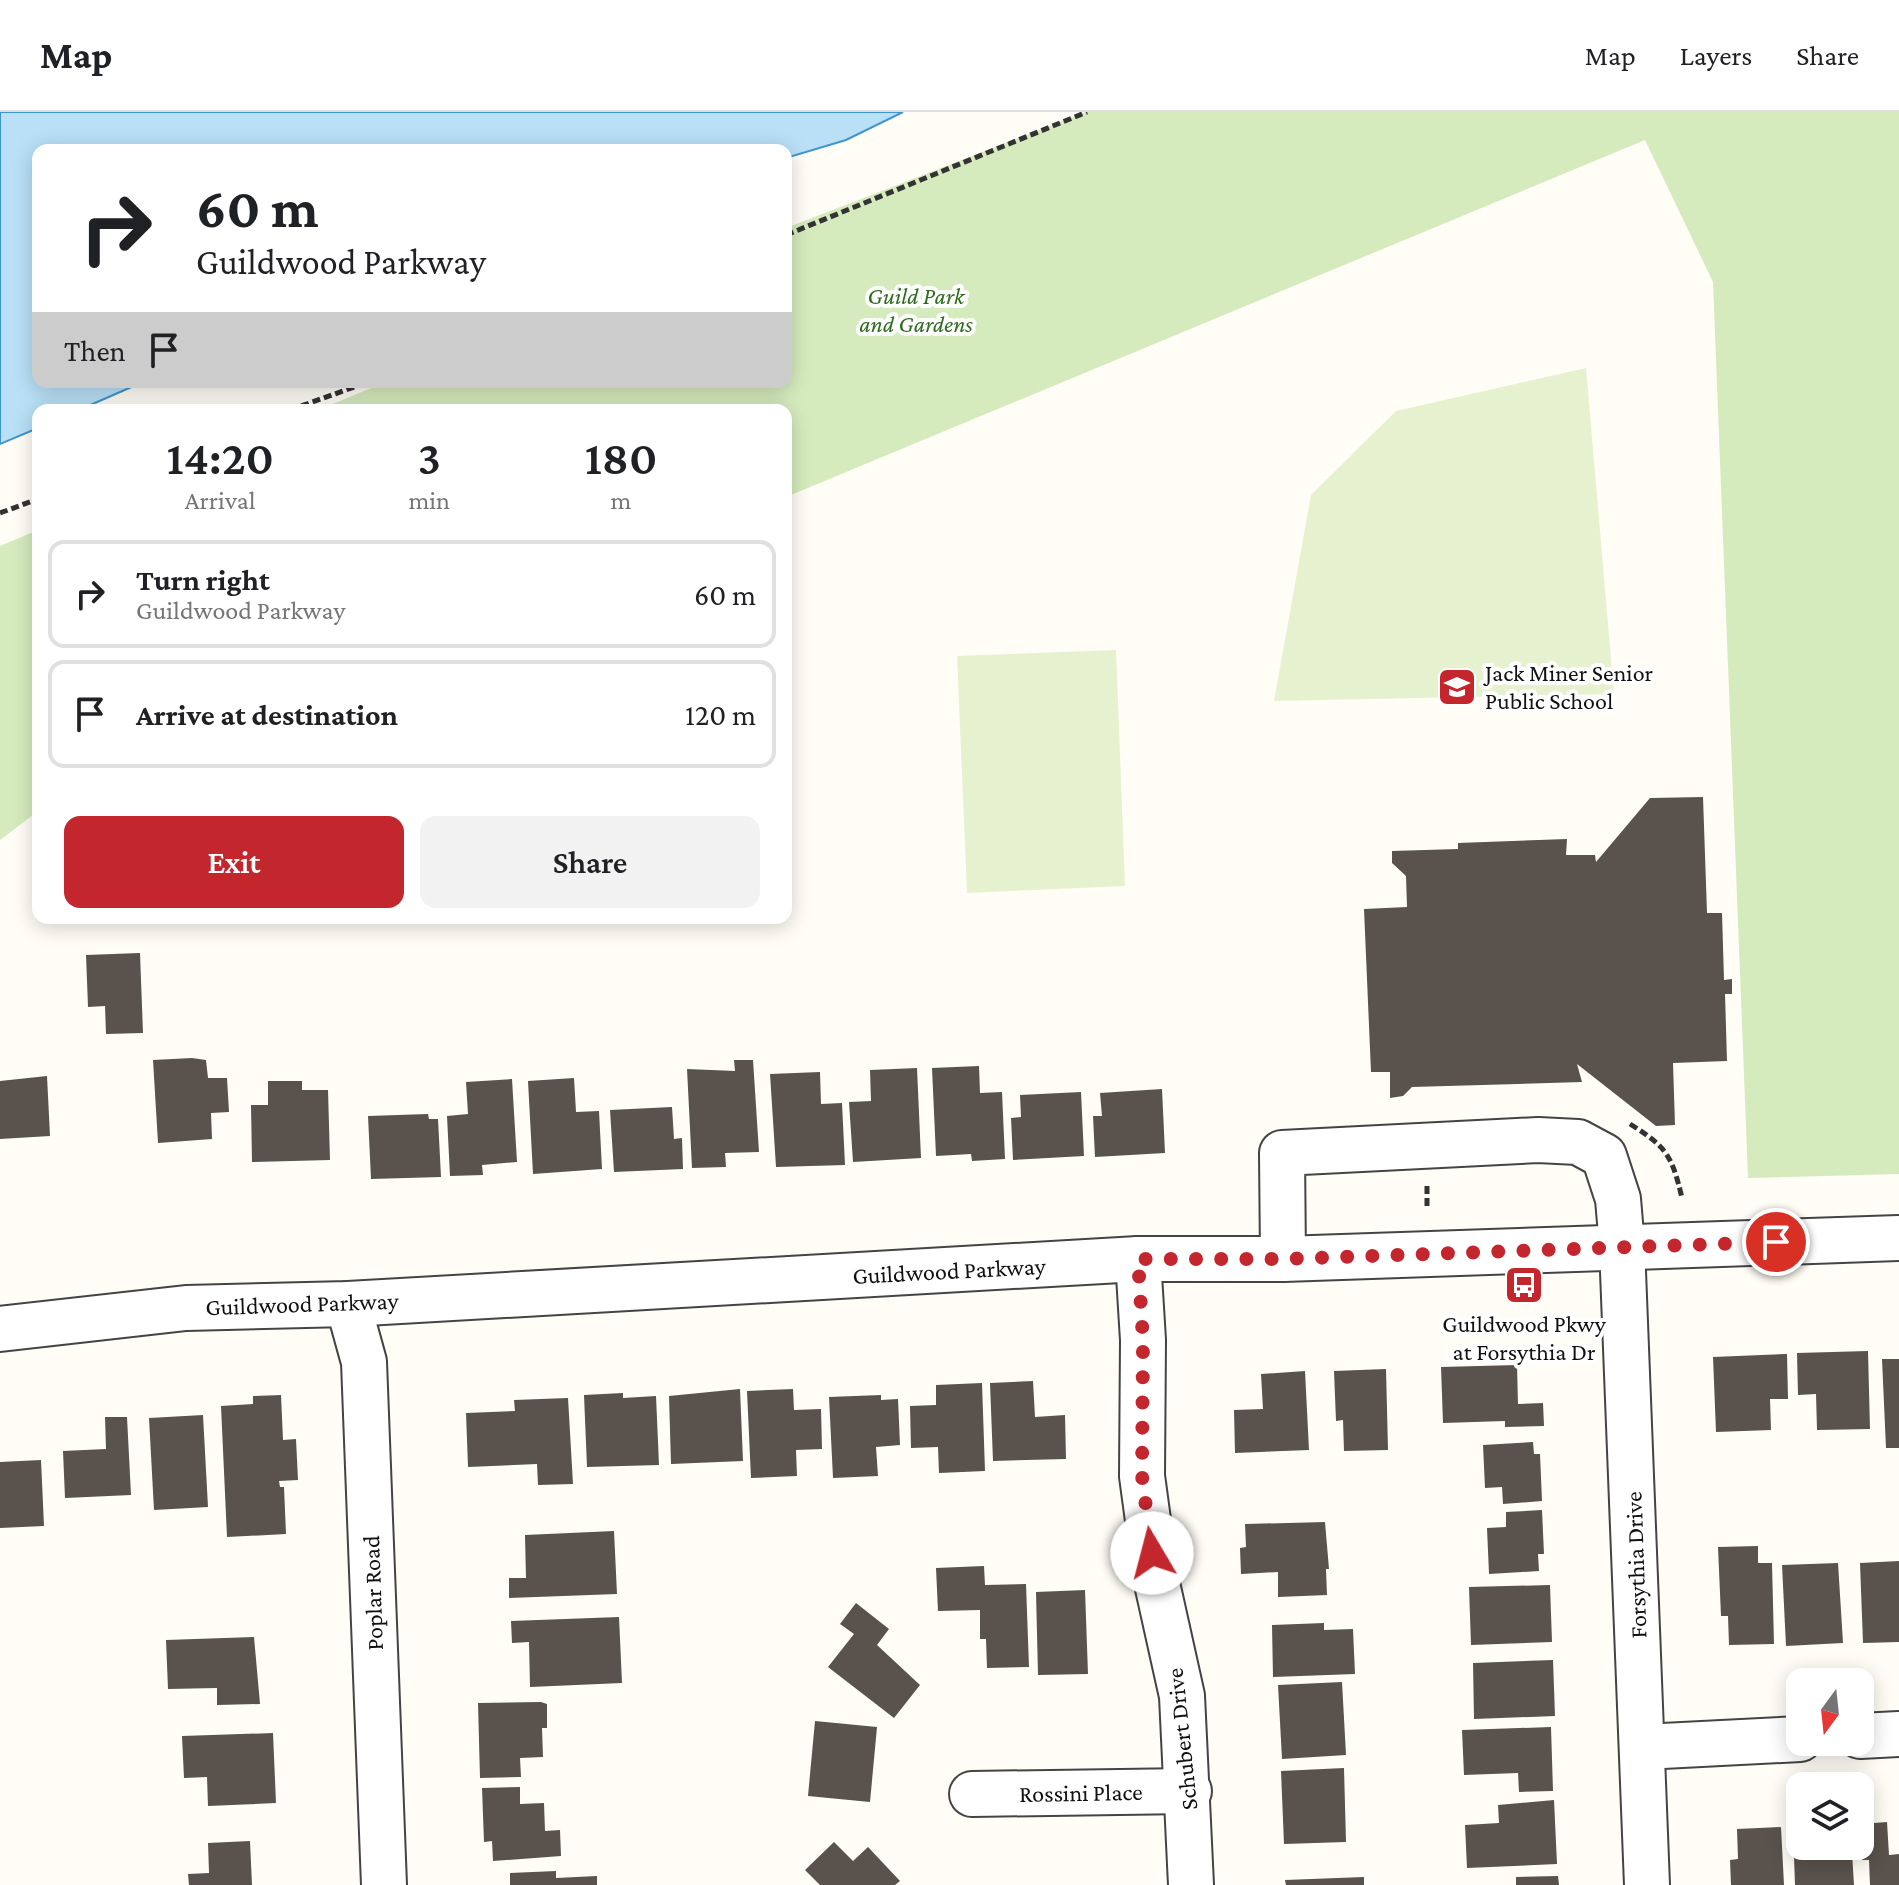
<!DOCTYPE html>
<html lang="en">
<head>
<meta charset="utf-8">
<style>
	body { margin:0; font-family:"Crimson Pro",serif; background:#f2f2f2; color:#202124; height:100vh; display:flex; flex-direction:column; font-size:30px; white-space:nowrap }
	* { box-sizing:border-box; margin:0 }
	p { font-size:26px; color:#757577 }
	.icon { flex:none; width:44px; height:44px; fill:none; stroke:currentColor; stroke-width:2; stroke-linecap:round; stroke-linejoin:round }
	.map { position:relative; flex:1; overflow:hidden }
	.details { position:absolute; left:32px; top:292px; width:760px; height:520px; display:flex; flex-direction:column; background:#fff; border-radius:16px; box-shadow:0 4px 20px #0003 }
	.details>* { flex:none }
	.top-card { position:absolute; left:32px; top:32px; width:760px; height:244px; border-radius:16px; box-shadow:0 4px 20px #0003; background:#fff; color:#202124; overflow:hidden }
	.needle { width:52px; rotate:195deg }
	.tools { position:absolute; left:1786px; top:1556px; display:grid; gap:16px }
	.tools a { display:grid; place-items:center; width:88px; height:88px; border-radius:16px; background:#fff; box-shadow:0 4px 20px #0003; font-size:40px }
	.pin { position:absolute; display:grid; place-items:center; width:68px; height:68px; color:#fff; margin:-34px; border:4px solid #fff; border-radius:50%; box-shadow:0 2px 8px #0007 }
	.me { position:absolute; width:88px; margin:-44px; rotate:352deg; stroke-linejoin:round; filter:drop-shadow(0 0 6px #0008) }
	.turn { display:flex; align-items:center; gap:28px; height:168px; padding:0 32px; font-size:36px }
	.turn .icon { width:104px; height:104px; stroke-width:2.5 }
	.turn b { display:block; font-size:56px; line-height:68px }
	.then { display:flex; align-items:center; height:76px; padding:0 32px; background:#0003; gap:16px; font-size:30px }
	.eta { display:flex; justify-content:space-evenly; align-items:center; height:136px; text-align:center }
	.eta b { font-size:48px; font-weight:600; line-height:56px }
	.primary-button { display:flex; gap:16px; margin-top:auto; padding:16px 32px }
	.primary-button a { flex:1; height:92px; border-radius:16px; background:#c4262e; color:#fff; font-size:32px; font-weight:600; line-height:92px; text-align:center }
	.primary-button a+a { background:#f2f2f2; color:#202124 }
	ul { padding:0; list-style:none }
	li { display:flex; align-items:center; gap:24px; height:108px; margin:0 16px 12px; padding:0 16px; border:4px solid #e0e0e0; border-radius:16px }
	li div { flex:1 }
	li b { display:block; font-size:30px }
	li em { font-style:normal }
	header { display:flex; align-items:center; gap:48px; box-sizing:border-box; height:112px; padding:0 40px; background:#fff; border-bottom:2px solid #e0e0e0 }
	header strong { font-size:38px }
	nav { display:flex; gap:44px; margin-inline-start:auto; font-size:28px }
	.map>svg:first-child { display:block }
</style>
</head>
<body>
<header>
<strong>Map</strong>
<nav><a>Map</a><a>Layers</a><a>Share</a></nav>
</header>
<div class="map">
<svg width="1899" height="1773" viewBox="0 0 1899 1773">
	<rect width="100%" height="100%" fill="#fffdf5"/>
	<g fill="#d5ebbd">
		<polygon points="1086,0 1899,0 1899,1062 1748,1066 1713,170 1645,28 786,385 786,298 318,298 386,270 786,270 786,116"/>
		<polygon points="38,418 38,699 0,728 0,434"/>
	</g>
	<g fill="#e6f2cf">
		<polygon points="1586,256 1614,582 1274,589 1311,383 1396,299"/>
		<polygon points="1116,538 1125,774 967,781 957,544"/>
	</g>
	<polygon fill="#b9e0f7" stroke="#3f96cf" stroke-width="2" points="0,0 903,0 846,28 786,46 786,38 38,38 38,270 143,270 79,298 38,298 38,316 0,332"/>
	<g fill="#5a524d">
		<polygon points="1703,685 1707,801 1722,801 1724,868 1732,867 1732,882 1725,882 1727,949 1673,951 1675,1013 1656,1014 1577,952 1582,970 1412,975 1403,984 1390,986 1390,960 1371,960 1364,797 1407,795 1406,764 1392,751 1392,739 1458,737 1458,731 1567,727 1566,743 1595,743 1596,750 1650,686"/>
		<polygon points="140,841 143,921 106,922 105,894 88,895 86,843"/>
		<polygon points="192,946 206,948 208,966 227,966 229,1000 211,1001 212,1027 158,1031 153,948"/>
		<polygon points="734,948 753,948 759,1040 725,1041 726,1055 692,1056 687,957 735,959"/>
		<polygon points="979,954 980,981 1002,980 1005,1047 972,1049 971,1042 936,1044 932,956"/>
		<polygon points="917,956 921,1046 853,1050 849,990 871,989 870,958"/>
		<polygon points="820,960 821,992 842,991 845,1053 776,1055 770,962"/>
		<polygon points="47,964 50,1024 0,1027 0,969"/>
		<polygon points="574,966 576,1000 599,999 602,1057 533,1062 528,969"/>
		<polygon points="512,967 517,1050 482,1053 483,1063 450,1064 447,1004 468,1002 466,970"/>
		<polygon points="268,969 302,969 302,978 328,978 330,1048 252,1050 251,993 268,993"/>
		<polygon points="1162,977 1165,1041 1095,1045 1093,1004 1102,1004 1100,981"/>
		<polygon points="1081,980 1084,1044 1013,1048 1011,1006 1021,1005 1020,983"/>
		<polygon points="672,995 674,1027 682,1026 683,1057 614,1060 610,998"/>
		<polygon points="428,1002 429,1007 438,1007 441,1065 371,1067 368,1004"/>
		<polygon points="1868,1239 1870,1317 1817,1318 1816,1282 1798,1283 1797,1241"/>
		<polygon points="1787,1242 1788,1287 1770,1287 1771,1318 1716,1320 1713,1245"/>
		<polygon points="1882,1247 1899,1247 1899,1336 1886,1336"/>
		<polygon points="1517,1253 1518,1292 1543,1291 1544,1314 1505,1315 1505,1309 1443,1311 1441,1255"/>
		<polygon points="1386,1257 1388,1338 1344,1339 1343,1308 1336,1309 1334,1259"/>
		<polygon points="1305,1259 1309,1338 1235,1341 1234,1298 1263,1297 1261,1262"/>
		<polygon points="1033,1269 1035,1305 1065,1303 1066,1347 993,1349 990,1271"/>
		<polygon points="982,1271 985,1359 939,1361 938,1335 911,1336 910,1294 936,1293 936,1273"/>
		<polygon points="740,1277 743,1349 671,1352 669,1284"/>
		<polygon points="793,1277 794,1298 821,1297 822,1337 796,1338 797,1364 751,1366 747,1279"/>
		<polygon points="623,1281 623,1286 656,1284 659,1353 587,1355 584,1283"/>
		<polygon points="281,1283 283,1328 296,1327 298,1368 279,1369 280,1375 284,1375 286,1422 227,1425 221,1294 253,1292 253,1284"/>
		<polygon points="881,1283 881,1288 898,1287 900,1333 876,1335 878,1364 833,1366 829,1285"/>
		<polygon points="568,1286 573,1372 538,1373 537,1352 468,1355 466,1301 515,1299 514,1288"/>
		<polygon points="203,1303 208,1395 154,1398 149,1306"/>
		<polygon points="105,1305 127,1305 131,1383 65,1386 63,1339 106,1337"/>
		<polygon points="1533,1330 1534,1342 1540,1342 1542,1389 1503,1392 1502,1375 1485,1376 1483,1333"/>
		<polygon points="41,1348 44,1414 0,1416 0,1350"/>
		<polygon points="1542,1398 1544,1442 1538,1442 1539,1459 1489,1462 1487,1416 1506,1415 1506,1400"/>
		<polygon points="1325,1410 1329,1457 1326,1457 1327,1483 1278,1485 1278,1460 1241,1462 1240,1436 1246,1435 1245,1412"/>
		<polygon points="614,1419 617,1482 509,1486 509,1466 526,1466 525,1423"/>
		<polygon points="1758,1434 1758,1451 1772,1451 1774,1532 1729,1533 1728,1504 1721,1504 1718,1435"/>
		<polygon points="1899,1449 1899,1530 1863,1531 1860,1451"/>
		<polygon points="1838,1451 1843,1531 1786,1534 1782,1453"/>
		<polygon points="984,1454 985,1473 1026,1472 1029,1555 987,1556 986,1527 980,1527 980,1498 938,1499 936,1456"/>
		<polygon points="1550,1473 1552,1530 1471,1533 1469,1475"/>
		<polygon points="1085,1478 1088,1562 1038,1563 1036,1480"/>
		<polygon points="856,1491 889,1517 877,1533 920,1573 894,1606 828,1555 854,1522 840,1512"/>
		<polygon points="619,1505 622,1571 530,1575 529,1530 512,1531 511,1509"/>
		<polygon points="1324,1511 1324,1518 1353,1517 1355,1562 1273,1565 1272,1513"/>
		<polygon points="254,1525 260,1592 217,1593 217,1576 168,1577 166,1528"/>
		<polygon points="1553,1548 1555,1604 1474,1607 1473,1551"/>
		<polygon points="1342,1570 1346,1643 1282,1647 1278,1573"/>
		<polygon points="541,1590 547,1592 547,1616 542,1616 543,1645 520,1646 521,1665 480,1666 478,1591"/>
		<polygon points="815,1609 877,1615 870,1690 808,1684"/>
		<polygon points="1551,1615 1553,1679 1519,1680 1518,1661 1464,1663 1462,1618"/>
		<polygon points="273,1621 276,1691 208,1694 207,1665 184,1666 182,1624"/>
		<polygon points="1344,1656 1346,1730 1284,1732 1281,1659"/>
		<polygon points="520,1675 520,1692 544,1691 545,1719 560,1718 561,1744 493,1749 492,1729 484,1730 482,1676"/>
		<polygon points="1554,1688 1557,1752 1467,1756 1465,1713 1499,1711 1498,1693"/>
		<polygon points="1887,1710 1889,1743 1899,1742 1899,1773 1870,1773 1869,1748 1862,1748 1861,1712"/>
		<polygon points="1781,1715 1784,1773 1731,1773 1730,1748 1738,1747 1737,1717"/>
		<polygon points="1800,1715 1800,1734 1834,1734 1835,1741 1852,1740 1854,1773 1795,1773 1793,1716"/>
		<polygon points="250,1729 252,1773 189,1773 188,1762 209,1761 208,1731"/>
		<polygon points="834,1730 853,1749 868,1735 900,1769 895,1773 820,1773 805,1758"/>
		<polygon points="556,1759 556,1766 597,1764 597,1773 510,1773 510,1761"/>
		<polygon points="1558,1764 1559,1773 1516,1773 1516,1765"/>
		<polygon points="1364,1765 1364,1773 1286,1773 1285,1768"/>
	</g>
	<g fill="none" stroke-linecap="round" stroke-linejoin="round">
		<g stroke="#444" stroke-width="48">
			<g id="minor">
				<polyline points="1138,1147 1143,1228 1142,1364 1156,1467 1182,1584 1191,1773"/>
				<polyline points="1283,1147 1282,1041 1538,1028 1578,1030 1604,1044 1618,1087 1622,1134 1647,1773"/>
				<polyline points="348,1192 364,1250 384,1773"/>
				<polyline points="0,1217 186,1196 348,1192 1138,1147 1283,1147 1899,1126"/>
				<polyline points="1860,1624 1899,1622"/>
				<polyline points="1643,1635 1800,1627"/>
				<polyline points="972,1682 1189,1679"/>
			</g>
		</g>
		<g stroke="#333" stroke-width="5" stroke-dasharray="8 4" stroke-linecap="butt">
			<polyline points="786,123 1087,0"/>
			<polyline points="290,298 368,270"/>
			<polyline points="0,401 38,387"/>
			<path d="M 1630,1012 C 1667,1035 1672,1044 1682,1086"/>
			<polyline points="1427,1094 1427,1074"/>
		</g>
		<use href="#minor" stroke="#fff" stroke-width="44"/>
	</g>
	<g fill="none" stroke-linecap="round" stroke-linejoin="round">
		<polyline stroke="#c4262e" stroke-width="14" stroke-dasharray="0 25.2" points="1152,1441 1142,1364 1143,1228 1138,1147 1283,1147 1776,1130"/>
	</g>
	<defs>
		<g id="school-square" transform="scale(2)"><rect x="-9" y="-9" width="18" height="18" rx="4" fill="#c4262e" stroke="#fff"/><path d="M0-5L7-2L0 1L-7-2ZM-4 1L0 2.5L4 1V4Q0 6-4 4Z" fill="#fff"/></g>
		<g id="bus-square" transform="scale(2)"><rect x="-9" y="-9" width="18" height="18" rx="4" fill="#c4262e" stroke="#fff"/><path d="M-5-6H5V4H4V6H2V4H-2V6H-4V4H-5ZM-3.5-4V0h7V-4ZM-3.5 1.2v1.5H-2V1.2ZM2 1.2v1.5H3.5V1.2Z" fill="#fff"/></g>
	</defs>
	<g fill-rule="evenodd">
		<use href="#school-square" x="1457" y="575"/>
		<use href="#bus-square" x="1524" y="1173"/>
	</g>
	<g text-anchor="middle" stroke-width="8" stroke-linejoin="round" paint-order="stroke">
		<g font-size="24" font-style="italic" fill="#2f6b1f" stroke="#fff">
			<text x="916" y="192">Guild Park<tspan x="916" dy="28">and Gardens</tspan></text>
		</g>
		<g font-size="24" fill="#111" stroke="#fff" text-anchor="start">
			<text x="1485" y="569">Jack Miner Senior<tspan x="1485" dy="28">Public School</tspan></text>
			<text x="1524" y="1220" text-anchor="middle">Guildwood Pkwy<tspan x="1524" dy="28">at Forsythia Dr</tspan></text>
		</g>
		<g font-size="24" fill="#111" stroke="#fff">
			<text transform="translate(949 1159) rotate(-3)" y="8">Guildwood Parkway</text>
			<text transform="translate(302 1192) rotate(-2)" y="8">Guildwood Parkway</text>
			<text transform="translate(1636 1453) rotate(-92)" y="8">Forsythia Drive</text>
			<text transform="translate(373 1481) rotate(-92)" y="8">Poplar Road</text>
			<text transform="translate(1182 1627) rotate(-96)" y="8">Schubert Drive</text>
			<text transform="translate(1081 1681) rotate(-1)" y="8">Rossini Place</text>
		</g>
	</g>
</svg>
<div class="tools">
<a><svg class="needle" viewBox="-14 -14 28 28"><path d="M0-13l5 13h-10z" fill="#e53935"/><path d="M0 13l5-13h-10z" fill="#757577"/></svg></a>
<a><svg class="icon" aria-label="layers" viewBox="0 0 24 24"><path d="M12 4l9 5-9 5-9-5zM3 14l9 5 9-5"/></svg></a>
</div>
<div class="pin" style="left:1776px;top:1130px;background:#d93025"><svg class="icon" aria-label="arrive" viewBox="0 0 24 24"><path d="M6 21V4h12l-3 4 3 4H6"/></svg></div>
<svg class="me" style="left:1152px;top:1441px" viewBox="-20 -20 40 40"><circle r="19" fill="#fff"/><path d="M0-13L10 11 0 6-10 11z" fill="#c4262e"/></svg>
<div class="top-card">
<div class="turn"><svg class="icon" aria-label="right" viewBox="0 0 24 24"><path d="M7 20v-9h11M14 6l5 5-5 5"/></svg><div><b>60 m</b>Guildwood Parkway</div></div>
<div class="then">Then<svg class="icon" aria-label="arrive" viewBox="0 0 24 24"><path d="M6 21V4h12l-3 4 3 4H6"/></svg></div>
</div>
<section class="details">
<div class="eta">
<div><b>14:20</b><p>Arrival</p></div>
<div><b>3</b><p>min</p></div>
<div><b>180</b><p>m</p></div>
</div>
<ul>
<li><svg class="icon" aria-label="right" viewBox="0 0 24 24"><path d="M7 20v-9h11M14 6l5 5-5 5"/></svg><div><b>Turn right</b><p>Guildwood Parkway</p></div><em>60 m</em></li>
<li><svg class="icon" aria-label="arrive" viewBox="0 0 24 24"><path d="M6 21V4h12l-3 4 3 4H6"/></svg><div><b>Arrive at destination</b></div><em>120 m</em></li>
</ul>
<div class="primary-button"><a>Exit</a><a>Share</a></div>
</section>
</div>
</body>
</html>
